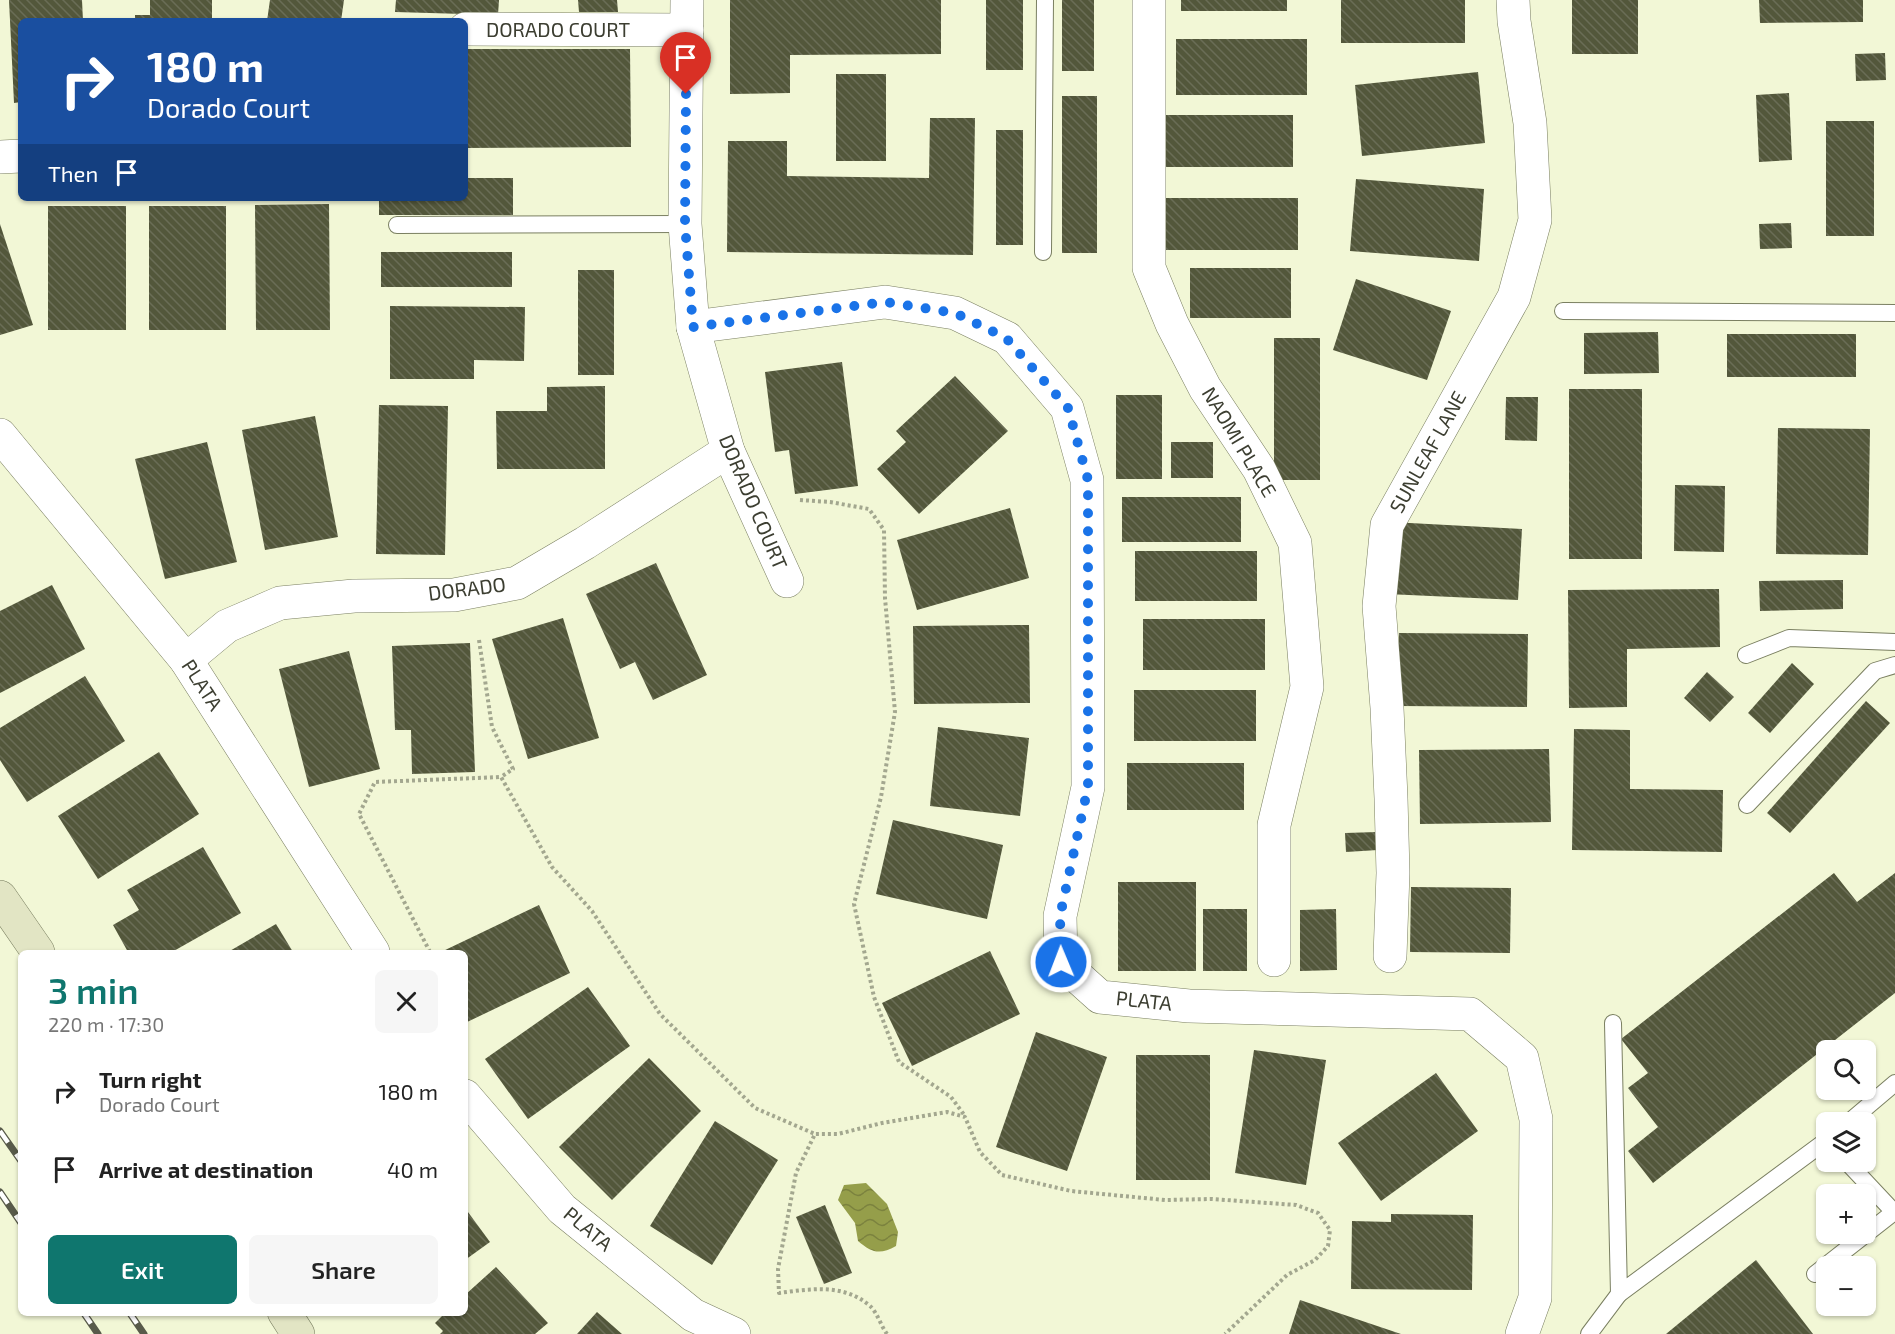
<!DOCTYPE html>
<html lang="en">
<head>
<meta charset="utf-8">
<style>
	body { margin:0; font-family:"Exo 2",sans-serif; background:#f6f6f6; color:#222; height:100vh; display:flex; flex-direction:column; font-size:22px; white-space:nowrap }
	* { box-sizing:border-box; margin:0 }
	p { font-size:20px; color:#767676 }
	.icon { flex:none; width:33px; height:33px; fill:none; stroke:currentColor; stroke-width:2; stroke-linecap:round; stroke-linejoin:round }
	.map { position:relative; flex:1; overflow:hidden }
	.drawer { position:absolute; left:18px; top:950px; width:450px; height:366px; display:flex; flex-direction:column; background:#fff; border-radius:9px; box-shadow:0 2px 4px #0004 }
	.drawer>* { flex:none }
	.banner { position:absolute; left:18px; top:18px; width:450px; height:183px; border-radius:9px; box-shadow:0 2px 4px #0004; background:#1a4fa0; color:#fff; overflow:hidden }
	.controls { position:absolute; left:1816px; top:1040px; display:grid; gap:12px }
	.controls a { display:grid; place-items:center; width:60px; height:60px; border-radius:9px; background:#fff; box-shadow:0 2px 4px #0004; font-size:30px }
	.pin { position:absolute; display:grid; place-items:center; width:51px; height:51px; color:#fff; margin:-62px -26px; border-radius:50% 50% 50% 0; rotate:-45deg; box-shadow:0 0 6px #0007 }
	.pin .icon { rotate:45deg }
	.me { position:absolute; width:66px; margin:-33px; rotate:359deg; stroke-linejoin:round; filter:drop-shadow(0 0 4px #0008) }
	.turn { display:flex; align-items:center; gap:21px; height:126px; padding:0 30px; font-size:27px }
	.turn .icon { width:78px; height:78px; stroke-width:2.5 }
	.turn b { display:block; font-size:42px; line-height:51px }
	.then { display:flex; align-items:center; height:57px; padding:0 30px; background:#0003; gap:12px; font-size:22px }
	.round { display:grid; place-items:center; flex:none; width:63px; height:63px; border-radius:9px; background:#f6f6f6 }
	.overview { display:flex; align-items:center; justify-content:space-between; height:102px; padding:0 30px }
	h1 { font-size:36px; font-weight:600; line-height:45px; color:#0f766e }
	.cta { display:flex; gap:12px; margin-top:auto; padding:12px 30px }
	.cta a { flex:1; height:69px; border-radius:9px; background:#0f766e; color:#fff; font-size:24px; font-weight:600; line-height:69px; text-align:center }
	.cta a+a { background:#f6f6f6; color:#222 }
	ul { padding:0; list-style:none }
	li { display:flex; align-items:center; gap:18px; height:78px; padding:0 30px }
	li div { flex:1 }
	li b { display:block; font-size:22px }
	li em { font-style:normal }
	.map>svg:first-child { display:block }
</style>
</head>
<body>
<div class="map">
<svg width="1895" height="1334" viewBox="0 0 1895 1334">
	<defs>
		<pattern id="water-waves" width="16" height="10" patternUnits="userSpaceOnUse" patternTransform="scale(1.5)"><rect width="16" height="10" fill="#959e4a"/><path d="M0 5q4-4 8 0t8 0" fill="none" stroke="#7b823e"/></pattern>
		<pattern id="building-back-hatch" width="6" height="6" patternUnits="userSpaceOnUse" patternTransform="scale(1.5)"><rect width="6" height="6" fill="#53573b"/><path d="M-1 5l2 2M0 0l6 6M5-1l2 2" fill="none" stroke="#6a6d56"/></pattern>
	</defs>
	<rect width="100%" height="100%" fill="#f2f7d6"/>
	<path fill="url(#water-waves)" d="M 866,1183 L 887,1204 L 898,1232 L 896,1246 C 880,1255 872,1253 858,1241 L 855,1223 L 838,1200 L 844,1185 Z"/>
	<g fill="url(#building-back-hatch)">
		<polygon points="9,0 82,0 83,21 21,21 21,102 14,103"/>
		<polygon points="150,0 212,0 212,21 135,21 135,15 150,15"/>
		<polygon points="270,0 344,0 341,21 267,21"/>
		<polygon points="396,0 499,0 498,15 395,12"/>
		<polygon points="578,0 617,0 618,12 579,12"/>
		<polygon points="730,0 941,0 941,54 790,55 790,93 730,94"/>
		<rect x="986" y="0" width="37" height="70"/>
		<rect x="1062" y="0" width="32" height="71"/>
		<rect x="1181" y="0" width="106" height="11"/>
		<rect x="1341" y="0" width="124" height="43"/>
		<rect x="1572" y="0" width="66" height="54"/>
		<polygon points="1759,0 1863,0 1863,22 1760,23"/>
		<rect x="1176" y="39" width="131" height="56"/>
		<polygon points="465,49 630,49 631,147 465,148"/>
		<polygon points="1885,53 1886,80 1856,81 1855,54"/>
		<polygon points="1478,72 1485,143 1362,156 1355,85"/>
		<rect x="836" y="74" width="50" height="87"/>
		<polygon points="1789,93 1792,160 1759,162 1756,95"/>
		<rect x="1062" y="96" width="35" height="157"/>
		<rect x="1160" y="115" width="133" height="52"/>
		<polygon points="930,118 975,118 973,255 727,252 728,141 787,141 787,176 929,178"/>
		<rect x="1826" y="121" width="48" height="115"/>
		<rect x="996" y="130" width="27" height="115"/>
		<polygon points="465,178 513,178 513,215 379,215 379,198 465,198"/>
		<polygon points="1356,179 1484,189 1479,261 1350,251"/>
		<rect x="1162" y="198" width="136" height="52"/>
		<polygon points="329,204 330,330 256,330 255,205"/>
		<rect x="48" y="206" width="78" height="124"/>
		<rect x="149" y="206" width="77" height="124"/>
		<polygon points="1791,223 1792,248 1760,249 1759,224"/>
		<polygon points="0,224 33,325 0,335"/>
		<rect x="381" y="252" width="131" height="35"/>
		<rect x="1190" y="268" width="101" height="50"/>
		<rect x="578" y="270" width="36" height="105"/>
		<polygon points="1356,279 1451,311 1427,380 1333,350"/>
		<polygon points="390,306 525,307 524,361 474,360 474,379 390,379"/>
		<polygon points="1658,332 1659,373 1584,374 1584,333"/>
		<rect x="1727" y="334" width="129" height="43"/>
		<rect x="1274" y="338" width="46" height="142"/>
		<polygon points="842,362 858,486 795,494 789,450 775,452 765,372"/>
		<polygon points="955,376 1008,431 919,514 877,469 906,442 896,431"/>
		<polygon points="605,386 605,469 497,469 496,411 547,411 547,387"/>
		<rect x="1569" y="389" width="73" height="170"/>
		<rect x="1116" y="395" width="46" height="84"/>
		<polygon points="1506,397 1538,397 1537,441 1505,440"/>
		<polygon points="379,405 448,406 445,555 376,554"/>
		<polygon points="315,416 338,537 265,550 242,430"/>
		<polygon points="1778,428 1870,429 1868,555 1776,554"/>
		<polygon points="207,442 237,562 165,579 135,459"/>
		<rect x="1171" y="442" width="42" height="36"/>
		<polygon points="1675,485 1725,486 1724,552 1674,551"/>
		<rect x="1122" y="497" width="119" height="45"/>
		<polygon points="1010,508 1029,578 917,610 897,540"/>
		<polygon points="1391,522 1522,529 1518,600 1387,594"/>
		<rect x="1135" y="551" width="122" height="50"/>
		<polygon points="656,563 707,675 653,700 635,662 620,669 586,594"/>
		<polygon points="1843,580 1843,609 1760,611 1759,581"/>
		<polygon points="52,585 85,649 0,693 0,611"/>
		<polygon points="1719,589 1720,647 1627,649 1627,707 1569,708 1568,590"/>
		<polygon points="563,618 599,738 528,759 492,639"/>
		<rect x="1143" y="619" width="122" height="51"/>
		<polygon points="1029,625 1030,703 914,704 913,626"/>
		<polygon points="1399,633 1528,634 1527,707 1399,706"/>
		<polygon points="470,643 475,772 412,774 411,730 395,730 392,646"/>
		<polygon points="349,651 380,769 309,787 279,669"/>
		<polygon points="1792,663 1814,684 1770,733 1748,713"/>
		<polygon points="1707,672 1734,697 1710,722 1684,698"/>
		<polygon points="85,676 125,741 27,802 0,760 0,728"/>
		<rect x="1134" y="690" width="122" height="51"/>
		<polygon points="1866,701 1890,723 1790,833 1767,813"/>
		<polygon points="938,727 1029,738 1020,816 930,806"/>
		<polygon points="1574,729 1630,730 1630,789 1723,790 1722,852 1572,850"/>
		<polygon points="1549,749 1551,822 1420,824 1419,750"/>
		<polygon points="159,752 199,814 98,879 58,816"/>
		<rect x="1127" y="763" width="117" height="47"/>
		<polygon points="893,820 1003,845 987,919 876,894"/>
		<polygon points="1377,832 1378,850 1346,852 1345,833"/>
		<polygon points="203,847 241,913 172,952 128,952 113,925 139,910 127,890"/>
		<polygon points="1834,873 1857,902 1895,873 1895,993 1653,1183 1628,1151 1658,1127 1628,1088 1648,1073 1621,1039"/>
		<rect x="1118" y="882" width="78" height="89"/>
		<polygon points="1411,887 1511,888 1510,953 1410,952"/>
		<polygon points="539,905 570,973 465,1023 465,952 441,952"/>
		<rect x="1203" y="909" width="44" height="62"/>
		<polygon points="1336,909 1337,970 1300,971 1300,910"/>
		<polygon points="276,924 293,952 228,952"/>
		<polygon points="990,951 1020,1014 912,1066 882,1003"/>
		<polygon points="588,987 630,1046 528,1119 485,1059"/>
		<polygon points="1036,1032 1107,1057 1067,1171 996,1147"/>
		<polygon points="1254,1050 1326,1060 1306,1185 1235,1173"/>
		<rect x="1136" y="1055" width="74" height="125"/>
		<polygon points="649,1058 701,1111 612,1200 559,1147"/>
		<polygon points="1436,1073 1478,1131 1381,1201 1338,1143"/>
		<polygon points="715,1121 778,1160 712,1265 650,1226"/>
		<polygon points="825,1205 852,1273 824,1284 796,1217"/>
		<polygon points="465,1208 490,1242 465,1260"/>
		<polygon points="1391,1214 1473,1215 1472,1290 1351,1289 1352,1221 1391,1222"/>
		<polygon points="1756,1260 1813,1334 1666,1334"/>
		<polygon points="496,1267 548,1323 535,1334 440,1334 443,1331 435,1323 446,1312 465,1312 465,1295"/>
		<polygon points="1300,1300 1401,1334 1289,1334"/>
		<polygon points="597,1312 622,1334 577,1334"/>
	</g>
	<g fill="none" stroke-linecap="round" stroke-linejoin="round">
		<g stroke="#7a7f61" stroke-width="18">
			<g id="lane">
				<polyline points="397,225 685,224"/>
				<polyline points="1043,252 1045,0"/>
				<polyline points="1563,311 1895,313"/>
				<polyline points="1746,655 1789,638 1895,642"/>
				<polyline points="1747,805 1875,671 1895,665"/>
				<polyline points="1613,1023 1619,1294 1827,1140"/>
				<polyline points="1849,1122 1895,1083"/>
				<polyline points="1815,1274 1894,1212 1846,1161"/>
				<polyline points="1589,1334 1619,1294"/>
			</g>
		</g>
		<g stroke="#7a7f61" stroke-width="34">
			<g id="street">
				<polyline points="687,0 685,224 693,327 728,451 787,581"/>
				<polyline points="1149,0 1149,268 1172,324 1205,388 1259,469 1295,543 1307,687 1274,825 1274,960"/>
				<polyline points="465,29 687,30"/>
				<polyline points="0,157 21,156"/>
				<polyline points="693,327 885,302 955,313 1007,338 1067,408 1087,480 1088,787 1060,916 1061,962 1100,997 1189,1006 1470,1014 1522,1058 1536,1119 1535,1298 1522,1334"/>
				<polyline points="0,435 186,660 373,952"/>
				<polyline points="186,660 227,626 280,603 354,596 454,595 517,583 585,543 728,451"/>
				<polyline points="1390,956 1393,873 1391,798 1387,708 1379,606 1387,525 1514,297 1535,220 1530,123 1514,21 1513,0"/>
				<polyline points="465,1096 562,1209 693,1315 734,1334"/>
			</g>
		</g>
		<g stroke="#7a7f61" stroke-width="34">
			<g id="secondary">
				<polyline points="0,897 38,952"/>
				<polyline points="284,1312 298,1334"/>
			</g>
		</g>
		<g stroke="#a3a78f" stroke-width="4" stroke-dasharray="3 3" stroke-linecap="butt">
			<polyline points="800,500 830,502 869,509 884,530 885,598 895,712 881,797 854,904 874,997 899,1062 951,1097 965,1116"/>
			<polyline points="479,640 492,727 513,769 501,777 552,867 592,911 660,1014 755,1108 815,1134"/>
			<polyline points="430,952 359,814 375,782 501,777"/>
			<path d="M 887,1334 C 881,1326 877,1312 870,1306 C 844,1283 810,1289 779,1293 L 778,1269 L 796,1173 L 815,1134 L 838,1134 L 882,1123 L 947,1112 L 965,1117 L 980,1152 L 1002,1175 L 1071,1191 L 1165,1200 L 1212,1199 L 1296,1205 L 1318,1213 L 1330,1230 L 1328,1246 L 1315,1260 L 1287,1275 L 1225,1334"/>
		</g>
		<use href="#lane" stroke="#fff" stroke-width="16"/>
		<use href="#street" stroke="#fff" stroke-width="33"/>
		<use href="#secondary" stroke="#e2e5c4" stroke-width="33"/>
		<g stroke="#585a4a" stroke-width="7">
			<g id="rail">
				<polyline points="0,1131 21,1161"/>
				<polyline points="0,1192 21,1223"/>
				<polyline points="83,1312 98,1334"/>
				<polyline points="129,1312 144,1334"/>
			</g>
		</g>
		<use href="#rail" stroke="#fff" stroke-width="4.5" stroke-dasharray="14" stroke-linecap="butt"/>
	</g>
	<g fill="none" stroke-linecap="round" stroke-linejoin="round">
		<polyline stroke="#1a73e8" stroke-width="10" stroke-dasharray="0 18" points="686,94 685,224 693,327 885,302 955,313 1006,338 1068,408 1088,480 1088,787 1060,916 1061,962"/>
	</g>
	<g text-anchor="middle" stroke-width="6" stroke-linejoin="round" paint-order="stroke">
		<g font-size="20" fill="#3c3e31" stroke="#fff">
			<text x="558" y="37">DORADO COURT</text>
			<text transform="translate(1239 442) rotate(59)" y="7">NAOMI PLACE</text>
			<text transform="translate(1428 452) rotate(-61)" y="7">SUNLEAF LANE</text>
			<text transform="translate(753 502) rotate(67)" y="7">DORADO COURT</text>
			<text transform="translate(467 589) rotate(-7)" y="7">DORADO</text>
			<text transform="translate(202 685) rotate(57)" y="7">PLATA</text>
			<text transform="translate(1144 1001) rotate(6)" y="7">PLATA</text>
			<text transform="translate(588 1229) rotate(40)" y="7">PLATA</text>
		</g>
	</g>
</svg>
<div class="controls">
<a><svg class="icon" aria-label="search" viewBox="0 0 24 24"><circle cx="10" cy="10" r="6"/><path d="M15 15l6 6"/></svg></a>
<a><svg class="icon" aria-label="layers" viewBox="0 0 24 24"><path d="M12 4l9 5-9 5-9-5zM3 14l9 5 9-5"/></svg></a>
<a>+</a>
<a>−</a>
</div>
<div class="pin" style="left:686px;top:94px;background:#d93025"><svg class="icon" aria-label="arrive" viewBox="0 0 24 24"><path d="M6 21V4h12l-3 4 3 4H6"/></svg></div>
<svg class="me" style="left:1061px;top:962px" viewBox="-20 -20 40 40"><circle r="17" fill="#1a73e8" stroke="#fff" stroke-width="3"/><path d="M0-11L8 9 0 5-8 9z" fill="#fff"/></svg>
<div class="banner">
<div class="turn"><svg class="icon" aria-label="right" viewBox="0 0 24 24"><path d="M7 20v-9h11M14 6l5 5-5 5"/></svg><div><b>180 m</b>Dorado Court</div></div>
<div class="then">Then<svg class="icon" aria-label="arrive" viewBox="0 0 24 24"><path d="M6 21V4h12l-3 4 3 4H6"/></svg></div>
</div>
<section class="drawer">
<div class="overview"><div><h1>3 min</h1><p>220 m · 17:30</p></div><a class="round"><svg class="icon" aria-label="close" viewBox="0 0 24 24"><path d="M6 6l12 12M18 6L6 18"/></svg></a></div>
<ul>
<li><svg class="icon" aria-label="right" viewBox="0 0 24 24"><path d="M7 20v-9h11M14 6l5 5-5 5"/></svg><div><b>Turn right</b><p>Dorado Court</p></div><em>180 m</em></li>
<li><svg class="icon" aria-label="arrive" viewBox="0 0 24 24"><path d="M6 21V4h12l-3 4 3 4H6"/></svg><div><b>Arrive at destination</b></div><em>40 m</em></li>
</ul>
<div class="cta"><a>Exit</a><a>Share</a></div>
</section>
</div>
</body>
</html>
